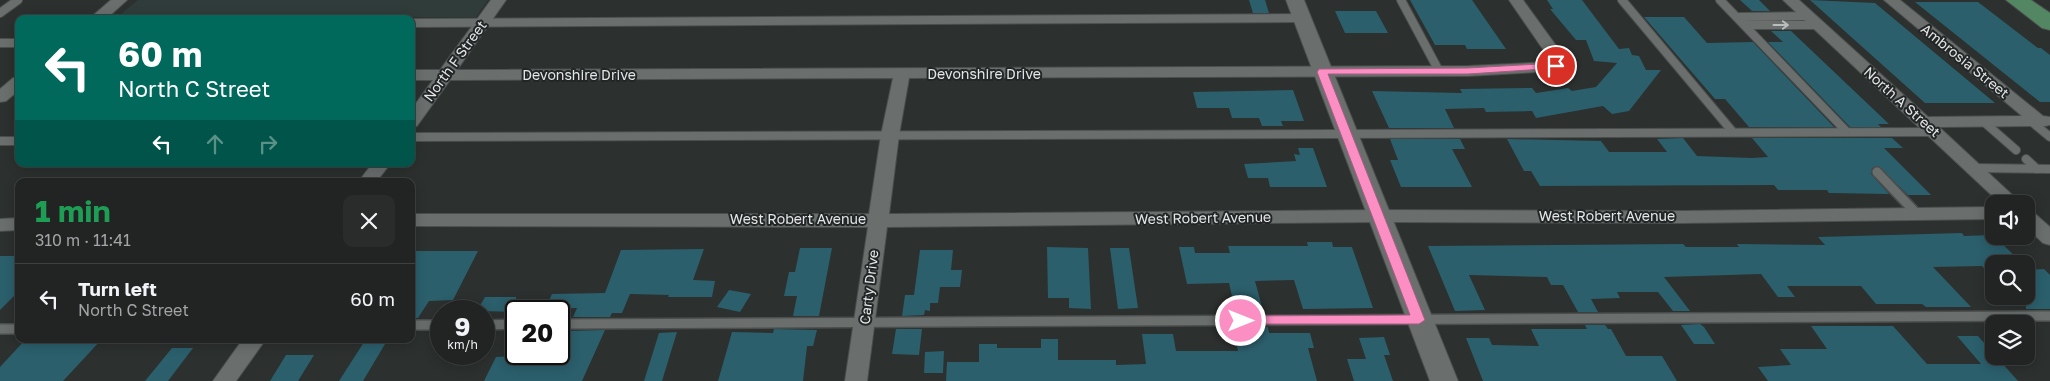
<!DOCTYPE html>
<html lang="en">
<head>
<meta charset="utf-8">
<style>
	body { margin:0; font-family:"Golos Text",sans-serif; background:#292c2b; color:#f1f3f6; height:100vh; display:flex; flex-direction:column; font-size:19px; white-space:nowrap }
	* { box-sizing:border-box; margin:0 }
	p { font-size:16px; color:#a2a4a6 }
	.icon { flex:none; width:28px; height:28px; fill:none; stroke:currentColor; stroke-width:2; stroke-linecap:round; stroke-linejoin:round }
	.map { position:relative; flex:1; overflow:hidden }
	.panel { position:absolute; left:15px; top:178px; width:400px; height:165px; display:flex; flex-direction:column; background:#212423; border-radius:10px; box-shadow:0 2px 12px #0003,0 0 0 1px #3e4141 }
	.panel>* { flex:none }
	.guide { position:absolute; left:15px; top:15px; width:400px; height:152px; border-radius:10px; box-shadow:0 2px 12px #0003,0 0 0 1px #3e4141; background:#00695c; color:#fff; overflow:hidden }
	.controls { position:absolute; left:1985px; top:195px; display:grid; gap:10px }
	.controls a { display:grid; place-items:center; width:50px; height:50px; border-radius:10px; background:#212423; box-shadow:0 2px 12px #0003,0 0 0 1px #3e4141; font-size:25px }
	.speed { position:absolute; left:430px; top:300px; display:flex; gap:10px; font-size:25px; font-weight:700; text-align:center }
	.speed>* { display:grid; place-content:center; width:65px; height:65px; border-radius:50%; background:#212423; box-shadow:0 2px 12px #0003,0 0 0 1px #3e4141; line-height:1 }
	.speed small { font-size:12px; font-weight:400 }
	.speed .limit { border:2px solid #111; border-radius:8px; background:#fff; color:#111 }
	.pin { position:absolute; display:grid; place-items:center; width:42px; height:42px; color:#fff; margin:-21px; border:2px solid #fff; border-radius:50%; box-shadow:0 1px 5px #0007 }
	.me { position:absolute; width:55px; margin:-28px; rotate:90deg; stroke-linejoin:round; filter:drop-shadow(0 0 4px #0008) }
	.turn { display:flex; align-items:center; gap:18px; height:105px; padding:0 20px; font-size:22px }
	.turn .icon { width:65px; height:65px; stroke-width:2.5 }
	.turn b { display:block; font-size:35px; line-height:42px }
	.lanes { display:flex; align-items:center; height:48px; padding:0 20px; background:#0003; justify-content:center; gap:25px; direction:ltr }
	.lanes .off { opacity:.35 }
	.round { display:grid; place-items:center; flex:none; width:52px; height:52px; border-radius:10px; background:#292c2b }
	.overview { display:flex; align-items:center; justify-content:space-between; height:85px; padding:0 20px }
	h1 { font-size:30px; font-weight:700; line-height:38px; color:#1e9e55 }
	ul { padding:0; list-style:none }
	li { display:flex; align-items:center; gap:15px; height:70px; padding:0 20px; border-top:1px solid #3e4141 }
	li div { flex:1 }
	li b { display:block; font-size:19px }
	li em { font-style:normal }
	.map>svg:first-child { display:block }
</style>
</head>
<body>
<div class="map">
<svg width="2050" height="381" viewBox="0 0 2050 381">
	<rect width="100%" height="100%" fill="#2c302f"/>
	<polygon fill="#303c3a" points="138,0 488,0 476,17 115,19"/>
	<g fill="#2b5f6c">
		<polygon points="1249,0 1265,0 1269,13 1253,13"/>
		<polygon points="1410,0 1472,0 1506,49 1467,49 1465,45 1435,45"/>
		<polygon points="1547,0 1582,0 1619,49 1629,48 1632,55 1639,56 1646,70 1661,70 1629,111 1612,114 1603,106 1536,118 1532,111 1486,112 1484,108 1445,109 1454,128 1389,128 1372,91 1462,93 1460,89 1532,88 1536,93 1568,88 1572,91 1596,87 1617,63 1594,61 1586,40 1576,40 1550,9 1553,9"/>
		<polygon points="1740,0 1759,0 1770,11 1752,11"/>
		<polygon points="1810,0 1875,3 1995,103 1925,103"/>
		<polygon points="1915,2 1978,2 2038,48 2041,48 2050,55 2050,102 2040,102"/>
		<polygon points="1335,11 1376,11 1388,33 1345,33"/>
		<polygon points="1644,17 1684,17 1707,43 1753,42 1834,127 1749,127 1725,99 1715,99"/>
		<polygon points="1771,31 1791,31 1889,124 1878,124 1881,127 1850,127 1768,42 1783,42"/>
		<polygon points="1293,90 1304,121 1281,121 1283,126 1262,126 1259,118 1232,118 1229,108 1197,108 1193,92"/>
		<polygon points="1683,138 1697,156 1752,158 1768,157 1752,138 1892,138 1903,148 1884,148 1931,195 1908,195 1878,166 1872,168 1871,174 1889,194 1829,193 1827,190 1778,190 1774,185 1540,186 1531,171 1524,171 1507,139 1601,141 1609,152 1667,152 1657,139"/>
		<polygon points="1390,139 1460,139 1465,149 1452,149 1472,187 1401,187 1390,160 1398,160"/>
		<polygon points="1298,148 1313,148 1327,187 1270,187 1268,178 1248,178 1244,164 1296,161 1294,154 1300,155"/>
		<polygon points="1962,233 1964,236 1993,235 2020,261 1994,261 1994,278 1982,266 1933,267 1971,307 1926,307 1922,304 1876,304 1861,286 1787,286 1795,297 1778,297 1761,274 1664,277 1690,311 1673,311 1658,292 1617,292 1620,298 1591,299 1598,312 1578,312 1563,285 1551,285 1547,277 1469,275 1485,310 1455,311 1428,246 1683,244 1686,247 1739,247 1737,244 1825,245 1818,237"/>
		<polygon points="1307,242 1332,242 1333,247 1352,247 1373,308 1303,309 1294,280 1255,281 1264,314 1236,314 1229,283 1187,284 1179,247 1194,247 1195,253 1230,253 1228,246 1308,246"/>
		<polygon points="1047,247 1088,248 1091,309 1069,308 1069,298 1048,298"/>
		<polygon points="800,248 832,248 819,316 793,316 797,296 784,296 789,272 795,272"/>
		<polygon points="1110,248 1129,248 1138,308 1118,309"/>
		<polygon points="704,249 693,280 715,281 712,297 668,297 669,295 630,294 622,313 612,313 610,317 573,317 577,308 545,309 552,294 605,293 621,250"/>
		<polygon points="920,250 953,250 951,270 962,270 960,287 940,287 938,303 930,303 930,311 925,310 924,315 902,316 905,295 914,295"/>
		<polygon points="411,251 478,251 453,300 429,301 418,318 411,318"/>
		<polygon points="0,256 19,256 19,291 0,310"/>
		<polygon points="2044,269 2050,275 2050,309 2026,309 2026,270"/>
		<polygon points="729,290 751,294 740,312 717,307"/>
		<polygon points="485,297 516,297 516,312 477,311"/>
		<polygon points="1700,324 1704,327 1715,344 1694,344 1681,325"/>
		<polygon points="1585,325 1605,325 1608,329 1611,329 1626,356 1662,356 1677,381 1483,381 1466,338 1489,338 1492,345 1539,346 1531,329 1587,329"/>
		<polygon points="1811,326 1893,326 1927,364 1981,364 1957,336 1978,336 2018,381 1768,381 1758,367 1791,365 1780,349 1827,349"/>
		<polygon points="1239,327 1268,327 1269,333 1310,333 1314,348 1308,348 1317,381 946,381 947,362 979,362 979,344 997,344 997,348 1041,348 1041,339 1058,339 1058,360 1116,360 1116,365 1146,364 1142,334 1173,334 1176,351 1238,351 1234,333 1241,333"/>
		<polygon points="774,329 817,330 813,346 807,346 803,381 718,381 732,332 773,333"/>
		<polygon points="896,329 922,329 919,355 892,354"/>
		<polygon points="605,330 582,381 484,381 496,357 559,354 567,331"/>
		<polygon points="677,332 662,381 644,381 659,333"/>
		<polygon points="1384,337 1390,355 1384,355 1393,381 1354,381 1347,359 1366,359 1359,338"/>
		<polygon points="26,339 102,339 63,381 0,381 0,367"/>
		<polygon points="366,339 388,339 363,381 339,381"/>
		<polygon points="172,348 193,348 168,381 145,381"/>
		<polygon points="944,351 943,373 924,373 925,352"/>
		<polygon points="286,355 314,355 298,381 270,381"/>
	</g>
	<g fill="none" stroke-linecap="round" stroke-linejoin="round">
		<g stroke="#4b4e4d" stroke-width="10">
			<g id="service-far1">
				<polyline points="1401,0 1439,71"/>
				<polyline points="1622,0 1732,131"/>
				<polyline points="1720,0 1847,132"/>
				<polyline points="0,13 18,0"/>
				<polyline points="1737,17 1808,16"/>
				<polyline points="411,23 1303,18"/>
				<polyline points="1745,25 1817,25"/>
				<polyline points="0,43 19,43"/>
				<polyline points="1984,122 2016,150"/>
				<polyline points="2032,122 2050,137"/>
				<polyline points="411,137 1934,132"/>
				<polyline points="0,141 19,141"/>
				<polyline points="2026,159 2037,169"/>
				<polyline points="1974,168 2050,169"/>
			</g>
		</g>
		<g stroke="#4b4e4d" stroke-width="12">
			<g id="service">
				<polyline points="1877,172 1917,214"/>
				<polyline points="559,324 2050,316"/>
				<polyline points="411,325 441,325"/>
				<polyline points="484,325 516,324"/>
				<polyline points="0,329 19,329"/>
			</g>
		</g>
		<g stroke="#4b4e4d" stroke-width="2">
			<g id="minor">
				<polygon points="111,0 127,0 106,19 89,19"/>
				<polygon points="491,0 506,0 457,70 1468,66 1549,62 1549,58 1509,0 1523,0 1565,58 1562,69 1556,71 1468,76 909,78 899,135 889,214 1380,210 1682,211 1994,207 1994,219 1682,223 1380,222 887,227 867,381 845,381 868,227 411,226 411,214 869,214 881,135 893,78 450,80 417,126 411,127 411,110 433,80 411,80 411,70 440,70"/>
				<polygon points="1783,0 1799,0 1928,117 2022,116 1884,0 1900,0 2043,116 2050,117 2050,125 2045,126 1939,127 2022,204 2001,204"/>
				<polygon points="19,77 19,90 6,101 0,102 0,89 13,78"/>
				<polygon points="372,164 390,164 377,181 359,181"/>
				<polygon points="2026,210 2033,212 2050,227 2050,245 2043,243 2026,227"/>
				<polygon points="19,218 19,230 0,231 0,219"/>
				<polygon points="243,339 266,339 236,381 213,381"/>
			</g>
		</g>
		<g stroke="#4b4e4d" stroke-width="2">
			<polygon id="tertiary" points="1286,0 1304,0 1458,381 1430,381"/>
		</g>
		<g stroke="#4b4e4d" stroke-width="2">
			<polygon id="primary" points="2006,0 2031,0 2050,13 2050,30 2042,28"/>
		</g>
		<use href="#service-far1" stroke="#6a6f6e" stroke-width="8"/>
		<use href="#service" stroke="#6a6f6e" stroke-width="9"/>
		<use href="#minor" fill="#6a6f6e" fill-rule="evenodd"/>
		<use href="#tertiary" fill="#6a6f6e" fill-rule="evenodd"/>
		<use href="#primary" fill="#538763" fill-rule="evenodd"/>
	</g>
	<defs><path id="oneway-shaft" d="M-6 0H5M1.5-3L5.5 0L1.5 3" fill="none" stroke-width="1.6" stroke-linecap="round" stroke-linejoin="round" transform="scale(1.25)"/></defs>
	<use stroke="#babdbd" href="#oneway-shaft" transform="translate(1781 25)"/>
	<polygon fill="#fb8fc4" stroke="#a35d7f" points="1556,63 1559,64 1559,68 1468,74 1328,74 1425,320 1419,324 1236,324 1234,321 1241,316 1410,315 1317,72 1319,69 1468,68"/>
	<g text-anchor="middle" stroke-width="4" stroke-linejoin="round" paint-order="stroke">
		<g font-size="14" fill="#e5e7e7" stroke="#232626">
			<text transform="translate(455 61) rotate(-54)" y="5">North F Street</text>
			<text transform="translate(1965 61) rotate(39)" y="5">Ambrosia Street</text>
			<text x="984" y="79">Devonshire Drive</text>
			<text x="579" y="80">Devonshire Drive</text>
			<text transform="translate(1902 102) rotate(42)" y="5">North A Street</text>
			<text x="1607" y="221">West Robert Avenue</text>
			<text transform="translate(1203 218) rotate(-1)" y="5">West Robert Avenue</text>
			<text x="798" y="224">West Robert Avenue</text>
			<text transform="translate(869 287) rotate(-83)" y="5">Carty Drive</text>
		</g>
	</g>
</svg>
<div class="controls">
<a><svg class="icon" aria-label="sound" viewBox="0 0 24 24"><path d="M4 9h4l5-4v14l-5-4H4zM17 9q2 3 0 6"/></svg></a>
<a><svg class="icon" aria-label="search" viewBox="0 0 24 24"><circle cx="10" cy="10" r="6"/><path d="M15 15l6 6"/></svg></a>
<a><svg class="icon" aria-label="layers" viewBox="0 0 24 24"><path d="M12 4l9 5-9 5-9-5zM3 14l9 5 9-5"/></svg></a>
</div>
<div class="speed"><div>9<small>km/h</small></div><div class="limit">20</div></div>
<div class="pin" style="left:1556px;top:66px;background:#d93025"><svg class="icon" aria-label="arrive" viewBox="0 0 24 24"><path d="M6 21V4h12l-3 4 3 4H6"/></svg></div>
<svg class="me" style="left:1241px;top:321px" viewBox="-20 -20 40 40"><circle r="17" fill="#fb8fc4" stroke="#fff" stroke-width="3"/><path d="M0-11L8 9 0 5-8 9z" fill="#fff"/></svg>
<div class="guide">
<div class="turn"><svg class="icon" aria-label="left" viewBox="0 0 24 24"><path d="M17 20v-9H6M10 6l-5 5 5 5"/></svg><div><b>60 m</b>North C Street</div></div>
<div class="lanes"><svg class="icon" aria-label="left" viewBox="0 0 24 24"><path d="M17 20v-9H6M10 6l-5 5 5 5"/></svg><svg class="icon off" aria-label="ahead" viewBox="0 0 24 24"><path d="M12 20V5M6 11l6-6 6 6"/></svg><svg class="icon off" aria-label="right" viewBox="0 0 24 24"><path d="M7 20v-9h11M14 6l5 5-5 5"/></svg></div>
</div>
<section class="panel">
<div class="overview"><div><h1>1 min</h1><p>310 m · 11:41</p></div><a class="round"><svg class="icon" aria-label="close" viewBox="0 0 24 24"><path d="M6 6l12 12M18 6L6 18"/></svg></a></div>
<ul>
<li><svg class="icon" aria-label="left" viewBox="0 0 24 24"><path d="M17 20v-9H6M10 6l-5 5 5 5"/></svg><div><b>Turn left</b><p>North C Street</p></div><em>60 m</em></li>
</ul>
</section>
</div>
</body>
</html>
